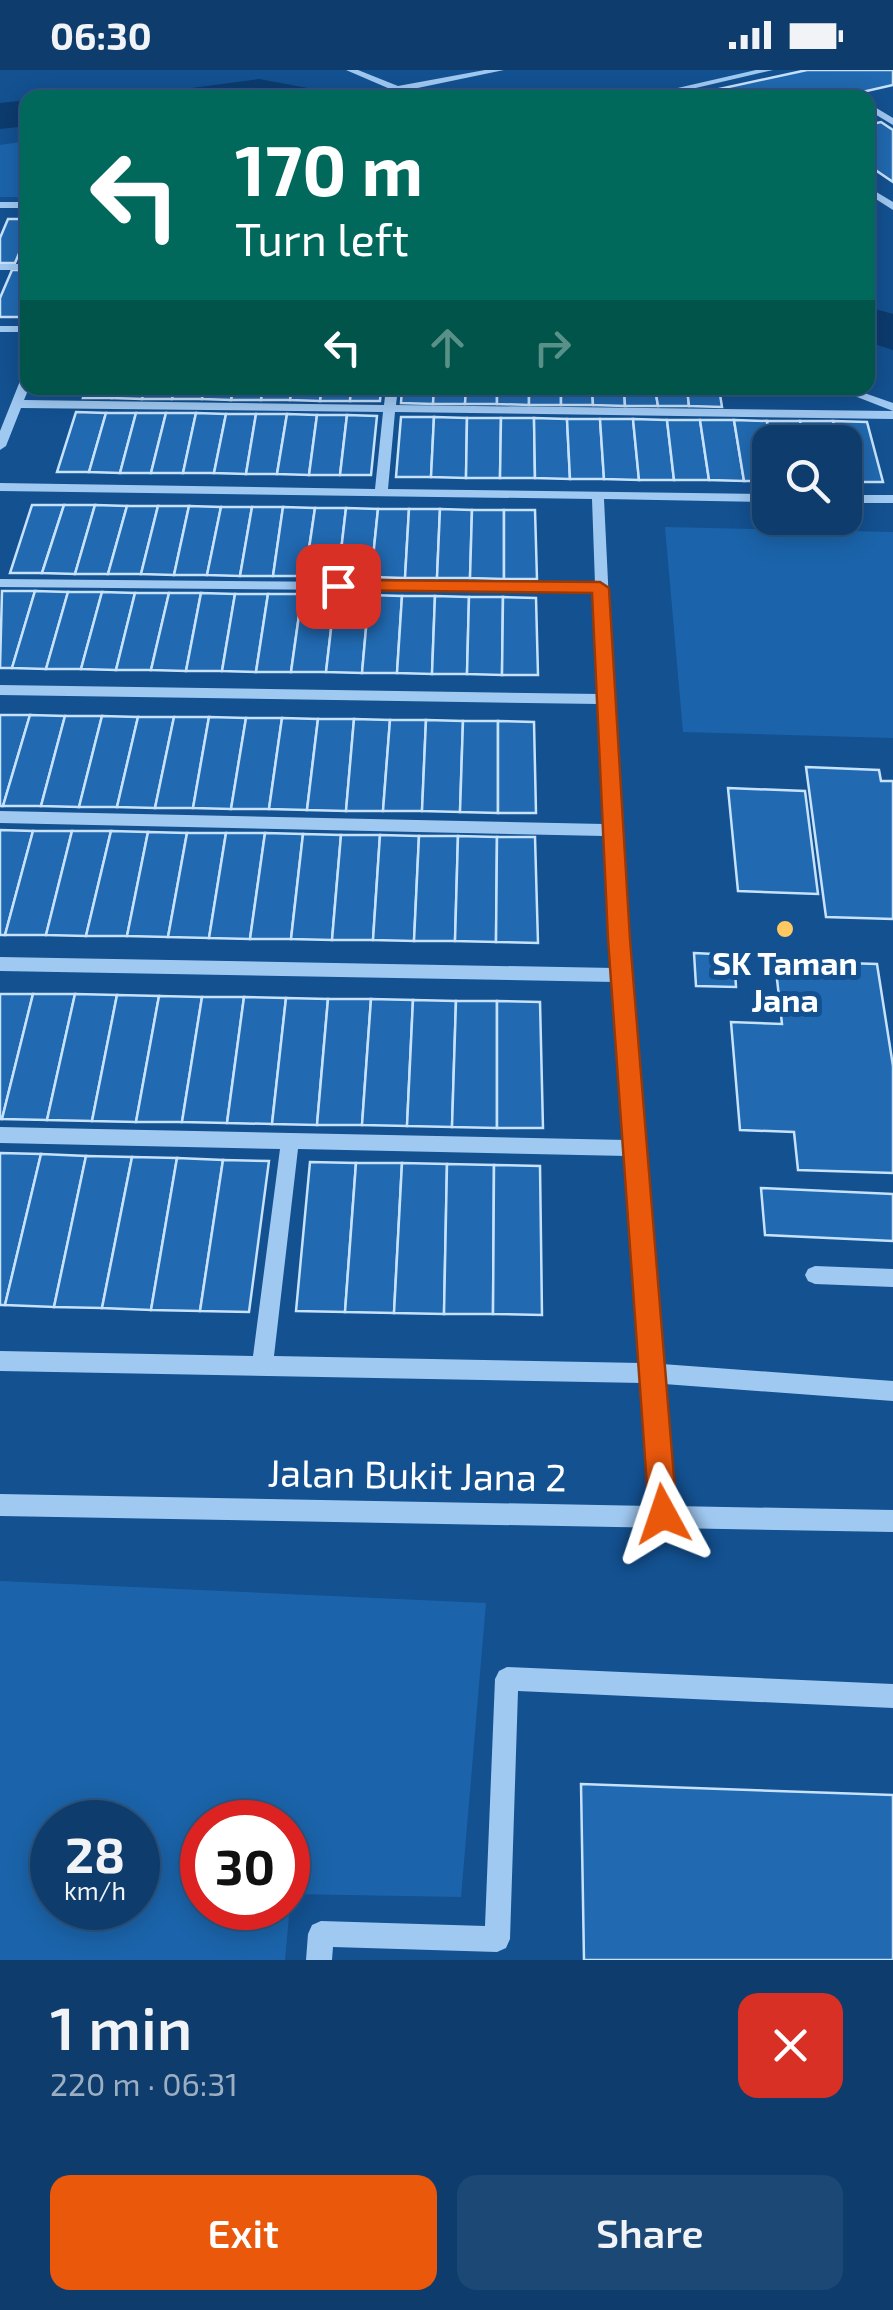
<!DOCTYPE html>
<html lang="en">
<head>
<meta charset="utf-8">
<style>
	body { margin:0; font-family:"Exo 2",sans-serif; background:#1c4875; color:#f1f3f6; height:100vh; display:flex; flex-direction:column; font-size:38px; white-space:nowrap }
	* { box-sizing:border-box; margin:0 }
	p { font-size:32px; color:#9baec2 }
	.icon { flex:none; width:55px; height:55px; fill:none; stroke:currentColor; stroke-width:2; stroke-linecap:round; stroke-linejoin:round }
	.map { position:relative; height:1890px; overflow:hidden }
	.details { display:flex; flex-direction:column; background:#0e3d6d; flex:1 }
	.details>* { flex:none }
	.hud { position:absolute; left:20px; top:20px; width:855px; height:305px; border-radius:20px; box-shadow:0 5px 25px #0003,0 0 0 2px #2e5680; background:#00695c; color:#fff; overflow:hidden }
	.tools { position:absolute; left:752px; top:355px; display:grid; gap:20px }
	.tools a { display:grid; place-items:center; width:110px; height:110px; border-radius:20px; background:#0e3d6d; box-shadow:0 5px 25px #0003,0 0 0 2px #2e5680; font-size:50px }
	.speed { position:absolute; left:30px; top:1730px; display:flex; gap:20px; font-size:50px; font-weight:700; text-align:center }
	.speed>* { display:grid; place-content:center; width:130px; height:130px; border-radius:50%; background:#0e3d6d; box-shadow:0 5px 25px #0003,0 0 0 2px #2e5680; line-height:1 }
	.speed small { font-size:25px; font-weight:400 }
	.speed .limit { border:15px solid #d22; background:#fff; color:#111 }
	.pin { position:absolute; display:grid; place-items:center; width:85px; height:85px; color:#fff; margin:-42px; border-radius:20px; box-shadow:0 5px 15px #0006 }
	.me { position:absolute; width:110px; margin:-55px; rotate:355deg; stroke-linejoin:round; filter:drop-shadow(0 0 8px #0008) }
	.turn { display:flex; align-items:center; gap:35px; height:210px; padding:0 50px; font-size:45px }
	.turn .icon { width:130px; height:130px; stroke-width:2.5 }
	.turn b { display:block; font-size:70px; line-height:85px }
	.lanes { display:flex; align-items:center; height:95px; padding:0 50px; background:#0003; justify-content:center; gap:50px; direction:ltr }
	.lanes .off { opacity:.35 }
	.round { display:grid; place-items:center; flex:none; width:105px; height:105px; border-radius:20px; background:#1c4875 }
	.summary { display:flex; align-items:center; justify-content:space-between; height:170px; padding:0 50px }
	h1 { font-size:60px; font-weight:600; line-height:75px }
	.cta { display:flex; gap:20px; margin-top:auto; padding:20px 50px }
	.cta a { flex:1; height:115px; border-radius:20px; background:#ea580c; color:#fff; font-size:40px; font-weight:600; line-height:115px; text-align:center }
	.cta a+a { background:#1c4875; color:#f1f3f6 }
	.status { display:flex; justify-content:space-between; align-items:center; height:70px; padding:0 50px; background:#0e3d6d; direction:ltr }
	.status svg { height:28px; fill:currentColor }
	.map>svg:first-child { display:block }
</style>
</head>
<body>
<div class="status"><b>06:30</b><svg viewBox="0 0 49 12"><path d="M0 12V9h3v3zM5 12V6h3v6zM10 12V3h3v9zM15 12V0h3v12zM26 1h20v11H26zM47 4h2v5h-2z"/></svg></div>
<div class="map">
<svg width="893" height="1890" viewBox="0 0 893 1890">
	<rect width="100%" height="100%" fill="#135191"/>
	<g fill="#1b64ab" fill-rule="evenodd">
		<polygon points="27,71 27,127 0,127 0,75"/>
		<polygon points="665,457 893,462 893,668 683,662"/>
		<path d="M 0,1511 L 486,1533 L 461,1827 L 291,1824 L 285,1890 L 0,1890 ZM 52,1752 L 138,1752 L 138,1838 L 52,1838 ZM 202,1752 L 288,1752 L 288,1838 L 202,1838 Z"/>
	</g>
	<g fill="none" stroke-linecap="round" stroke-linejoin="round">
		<g fill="#0c3b6e" fill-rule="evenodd">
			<polygon points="259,9 313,19 319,28 178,28 184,19"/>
			<polygon points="28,30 28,56 0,59 0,33"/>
			<polygon points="868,237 893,244 893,280 868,272"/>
		</g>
	</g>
	<g fill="#2169b0" stroke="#c7e2fc" stroke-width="2.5">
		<polygon points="807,0 893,0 893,15 836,28 678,28"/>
		<polygon points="881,52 893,60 893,112 868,95 868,55"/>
		<polygon points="8,149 28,149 28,162 15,193 0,193 0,168"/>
		<polygon points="12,200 28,200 28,226 19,247 0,247 0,228"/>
		<polygon points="86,318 116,318 112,328 83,328"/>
		<polygon points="116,318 145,318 142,329 112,328"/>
		<polygon points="145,318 175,318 172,329 142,329"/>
		<polygon points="175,318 204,318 202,329 172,329"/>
		<polygon points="204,318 234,318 231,330 202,329"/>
		<polygon points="234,318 263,318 261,330 231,330"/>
		<polygon points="263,318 292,318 290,330 261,330"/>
		<polygon points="292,318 322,318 320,331 290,330"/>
		<polygon points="322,318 351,318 350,331 320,331"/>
		<polygon points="351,318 381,318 380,331 350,331"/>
		<polygon points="402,318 434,318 433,334 401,333"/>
		<polygon points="434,318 466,318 465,334 433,334"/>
		<polygon points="466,318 497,318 497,334 465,334"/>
		<polygon points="497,318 529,318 529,335 497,334"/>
		<rect x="529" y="318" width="32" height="17"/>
		<polygon points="561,318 592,318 593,335 561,335"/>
		<polygon points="592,318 624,318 625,336 593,335"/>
		<polygon points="624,318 655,318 658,336 625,336"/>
		<polygon points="655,318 687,318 689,336 658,336"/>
		<polygon points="687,318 719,318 722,337 689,336"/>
		<polygon points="76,342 106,343 89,402 57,402"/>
		<polygon points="106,343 136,343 120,403 89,402"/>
		<polygon points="136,343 166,343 151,403 120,403"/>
		<polygon points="166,343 196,343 183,403 151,403"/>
		<polygon points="196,343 226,344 214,403 183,403"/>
		<polygon points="226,344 256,344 246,404 214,403"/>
		<polygon points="256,344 287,344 277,404 246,404"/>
		<polygon points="287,344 317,345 309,405 277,404"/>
		<polygon points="317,345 347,345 340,405 309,405"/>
		<polygon points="347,345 377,346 371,405 340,405"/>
		<polygon points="401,347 434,347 431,407 396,407"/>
		<polygon points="434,347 467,348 466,408 431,407"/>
		<polygon points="467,348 501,348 500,408 466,408"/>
		<polygon points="501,348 534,348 535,408 500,408"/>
		<polygon points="534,348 567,349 570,409 535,408"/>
		<polygon points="567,349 600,349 604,409 570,409"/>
		<polygon points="600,349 633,349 639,410 604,409"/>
		<polygon points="633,349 667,350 674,410 639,410"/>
		<polygon points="667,350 700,350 709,410 674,410"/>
		<polygon points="700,350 734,350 744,411 709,410"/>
		<polygon points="734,350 767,351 770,411 744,411"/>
		<polygon points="767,351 800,351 805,372 771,372"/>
		<polygon points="800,351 833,351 839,372 805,372"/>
		<polygon points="833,351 867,352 883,412 849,412 845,372 839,372"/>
		<polygon points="32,435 64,435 42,503 10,503"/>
		<polygon points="64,435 95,435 75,504 42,503"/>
		<polygon points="95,435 127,436 108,504 75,504"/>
		<polygon points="127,436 158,436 141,504 108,504"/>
		<polygon points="158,436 189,436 174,505 141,504"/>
		<polygon points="189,436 221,437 207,505 174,505"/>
		<polygon points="221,437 252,437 240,506 207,505"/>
		<polygon points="252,437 283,437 273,506 240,506"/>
		<polygon points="283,437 315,438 305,506 273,506"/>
		<polygon points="315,438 346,438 338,507 305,506"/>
		<polygon points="346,438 378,439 371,507 338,507"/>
		<polygon points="378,439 409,439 405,508 371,507"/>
		<polygon points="409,439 440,439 437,508 405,508"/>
		<polygon points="440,439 472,440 470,508 437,508"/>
		<polygon points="472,440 504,440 504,509 470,508"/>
		<polygon points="504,440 535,440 537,509 504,509"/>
		<polygon points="2,521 35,521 12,598 0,598"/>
		<polygon points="35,521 68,522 46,599 12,598"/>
		<polygon points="68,522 102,522 81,599 46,599"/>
		<polygon points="102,522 135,523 116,600 81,599"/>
		<polygon points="135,523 169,523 151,600 116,600"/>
		<polygon points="169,523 201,523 186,601 151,600"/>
		<polygon points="201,523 235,524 222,601 186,601"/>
		<polygon points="235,524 268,524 256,602 222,601"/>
		<polygon points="268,524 302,524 291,602 256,602"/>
		<polygon points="302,524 335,525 326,602 291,602"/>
		<polygon points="335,525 369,525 362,603 326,602"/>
		<polygon points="369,525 402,526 397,603 362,603"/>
		<polygon points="402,526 435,526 432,604 397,603"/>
		<polygon points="435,526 469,527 467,604 432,604"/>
		<polygon points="469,527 503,527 502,605 467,604"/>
		<polygon points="503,527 536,528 538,605 502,605"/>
		<polygon points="0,645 30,645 3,736 0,736"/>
		<polygon points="30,645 65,646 41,736 3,736"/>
		<polygon points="65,646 102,646 79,737 41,736"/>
		<polygon points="102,646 138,647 117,737 79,737"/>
		<polygon points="138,647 174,647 155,738 117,737"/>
		<polygon points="174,647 209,647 193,738 155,738"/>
		<polygon points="209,647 246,648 231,739 193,738"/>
		<polygon points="246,648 282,648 269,739 231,739"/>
		<polygon points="282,648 318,649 307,740 269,739"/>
		<polygon points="318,649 354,649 346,741 307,740"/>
		<polygon points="354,649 390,650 383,741 346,741"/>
		<polygon points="390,650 426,650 422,741 383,741"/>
		<polygon points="426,650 463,651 460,742 422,741"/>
		<polygon points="463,651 498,651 498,743 460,742"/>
		<polygon points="498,651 534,652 536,743 498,743"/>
		<polygon points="806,697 879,700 881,711 893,711 893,849 826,847"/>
		<polygon points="728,718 805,721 818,824 738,821"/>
		<polygon points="0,760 33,761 5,865 0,865"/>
		<polygon points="33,761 72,761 46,865 5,865"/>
		<polygon points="72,761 111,761 86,866 46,865"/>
		<polygon points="111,761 148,762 127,866 86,866"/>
		<polygon points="148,762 187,763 168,867 127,866"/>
		<polygon points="187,763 226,763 209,868 168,867"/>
		<polygon points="226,763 265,763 250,869 209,868"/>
		<polygon points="265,763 303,764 291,869 250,869"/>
		<polygon points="303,764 341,765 332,870 291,869"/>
		<polygon points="341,765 380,765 373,870 332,870"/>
		<polygon points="380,765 419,766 414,871 373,870"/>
		<polygon points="419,766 458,766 455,871 414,871"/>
		<polygon points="458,766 497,767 496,872 455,871"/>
		<polygon points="497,767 535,767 538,873 496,872"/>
		<polygon points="694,883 734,885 736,917 696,916"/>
		<polygon points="775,891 877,894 893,996 893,1103 798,1100 794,1062 740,1060 731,952 782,954"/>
		<polygon points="0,924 33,924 2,1049 0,1049"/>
		<polygon points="33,924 75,924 47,1050 2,1049"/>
		<polygon points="75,924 117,925 92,1051 47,1050"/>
		<polygon points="117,925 159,926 136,1052 92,1051"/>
		<polygon points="159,926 202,927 182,1052 136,1052"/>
		<polygon points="202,927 244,927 227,1053 182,1052"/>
		<polygon points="244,927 286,928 272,1054 227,1053"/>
		<polygon points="286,928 328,929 317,1055 272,1054"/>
		<polygon points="328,929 371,929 362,1055 317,1055"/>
		<polygon points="371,929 413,930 407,1056 362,1055"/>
		<polygon points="413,930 456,931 452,1057 407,1056"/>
		<polygon points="456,931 497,931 497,1058 452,1057"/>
		<polygon points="497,931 540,932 543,1058 497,1058"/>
		<polygon points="0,1083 41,1084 5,1235 0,1235"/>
		<polygon points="41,1084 86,1086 54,1237 5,1235"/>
		<polygon points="86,1086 132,1087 102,1238 54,1237"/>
		<polygon points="132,1087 177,1088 151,1240 102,1238"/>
		<polygon points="177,1088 223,1090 200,1241 151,1240"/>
		<polygon points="223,1090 269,1091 249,1242 200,1241"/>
		<polygon points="310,1092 356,1093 345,1242 296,1241"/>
		<polygon points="356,1093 402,1093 394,1243 345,1242"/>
		<polygon points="402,1093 447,1094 444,1244 394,1243"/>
		<polygon points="447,1094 494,1095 493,1244 444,1244"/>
		<polygon points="494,1095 540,1096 542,1245 493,1244"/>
		<polygon points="761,1118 893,1124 893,1171 765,1165"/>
		<polygon points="581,1714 893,1725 893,1890 584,1890"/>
	</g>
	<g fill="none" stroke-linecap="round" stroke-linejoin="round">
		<g fill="#a0c9f2" fill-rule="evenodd">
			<polygon points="346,0 358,0 398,16 485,0 504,0 408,20 424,28 411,28"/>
			<polygon points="756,0 773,0 653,28 634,28"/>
			<polygon points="868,33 893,48 893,55 868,40"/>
			<polygon points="868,117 893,132 893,140 868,124"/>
			<rect x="0" y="132" width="28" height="6"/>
			<rect x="0" y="194" width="28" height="6"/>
			<rect x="0" y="256" width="28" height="6"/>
			<path d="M 28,303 L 29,318 L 24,330 L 384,335 L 386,318 L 398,318 L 396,335 L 893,341 L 893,349 L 395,342 L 388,419 L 770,424 L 770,432 L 604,429 L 620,760 L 662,1294 L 893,1311 L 893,1331 L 664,1314 L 673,1436 L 893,1440 L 893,1462 L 0,1446 L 0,1424 L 651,1436 L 643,1313 L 0,1301 L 0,1281 L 253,1286 L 280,1079 L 0,1073 L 0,1057 L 626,1070 L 615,912 L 0,901 L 0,887 L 614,898 L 604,766 L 0,753 L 0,741 L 604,754 L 599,634 L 0,625 L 0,615 L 599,624 L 595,522 L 0,517 L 0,509 L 595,514 L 592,429 L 0,421 L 0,413 L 375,419 L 383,342 L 21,338 L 6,376 L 0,380 L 0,361 L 22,306 ZM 298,1079 L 627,1086 L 641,1293 L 274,1286 Z"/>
			<polygon points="834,318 850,318 893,333 893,341"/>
			<rect x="845" y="425" width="48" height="8"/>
			<polygon points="815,1196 893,1199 893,1217 815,1214 808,1211 805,1205 808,1199"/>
			<polygon points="507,1597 893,1614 893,1638 518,1621 510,1869 506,1878 497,1882 333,1877 332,1890 306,1890 308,1864 312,1855 321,1851 485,1856 495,1609 499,1601"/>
		</g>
	</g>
	<polygon fill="#ea580c" stroke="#983908" stroke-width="2.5" points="338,510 600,512 609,518 630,869 677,1444 673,1454 663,1459 653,1454 649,1444 608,869 592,523 331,520 331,512"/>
	<circle fill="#ffc860" stroke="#135191" stroke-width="4" cx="785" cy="859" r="10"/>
	<g text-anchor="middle" stroke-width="10" stroke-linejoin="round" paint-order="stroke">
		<g font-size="32" font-weight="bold" fill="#fff" stroke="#135191">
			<text x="785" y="905">SK Taman<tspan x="785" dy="37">Jana</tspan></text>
		</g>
		<g font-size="38" fill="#fff" stroke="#135191">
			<text transform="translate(417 1406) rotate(1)" y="13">Jalan Bukit Jana 2</text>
		</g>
	</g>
</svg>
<div class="tools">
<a><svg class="icon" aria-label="search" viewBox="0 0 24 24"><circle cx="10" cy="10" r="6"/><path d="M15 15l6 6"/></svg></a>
</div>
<div class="speed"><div>28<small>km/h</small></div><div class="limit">30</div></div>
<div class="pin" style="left:338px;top:516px;background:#d93025"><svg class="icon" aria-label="arrive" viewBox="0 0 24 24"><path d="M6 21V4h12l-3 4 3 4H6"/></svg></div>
<svg class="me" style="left:663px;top:1444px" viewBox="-20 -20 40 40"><path d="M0-17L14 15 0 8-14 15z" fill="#ea580c" stroke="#fff" stroke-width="4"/></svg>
<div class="hud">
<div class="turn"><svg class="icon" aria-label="left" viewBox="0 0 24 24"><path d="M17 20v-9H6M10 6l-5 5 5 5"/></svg><div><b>170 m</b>Turn left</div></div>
<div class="lanes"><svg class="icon" aria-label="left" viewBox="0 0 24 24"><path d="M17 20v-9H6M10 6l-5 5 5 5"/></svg><svg class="icon off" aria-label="ahead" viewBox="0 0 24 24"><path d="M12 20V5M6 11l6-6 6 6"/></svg><svg class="icon off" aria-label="right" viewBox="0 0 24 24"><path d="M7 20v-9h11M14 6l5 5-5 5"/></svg></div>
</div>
</div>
<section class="details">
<div class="summary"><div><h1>1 min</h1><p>220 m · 06:31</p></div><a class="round" style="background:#d93025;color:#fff"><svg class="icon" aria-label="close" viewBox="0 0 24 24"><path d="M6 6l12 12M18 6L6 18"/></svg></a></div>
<div class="cta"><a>Exit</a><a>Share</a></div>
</section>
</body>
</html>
